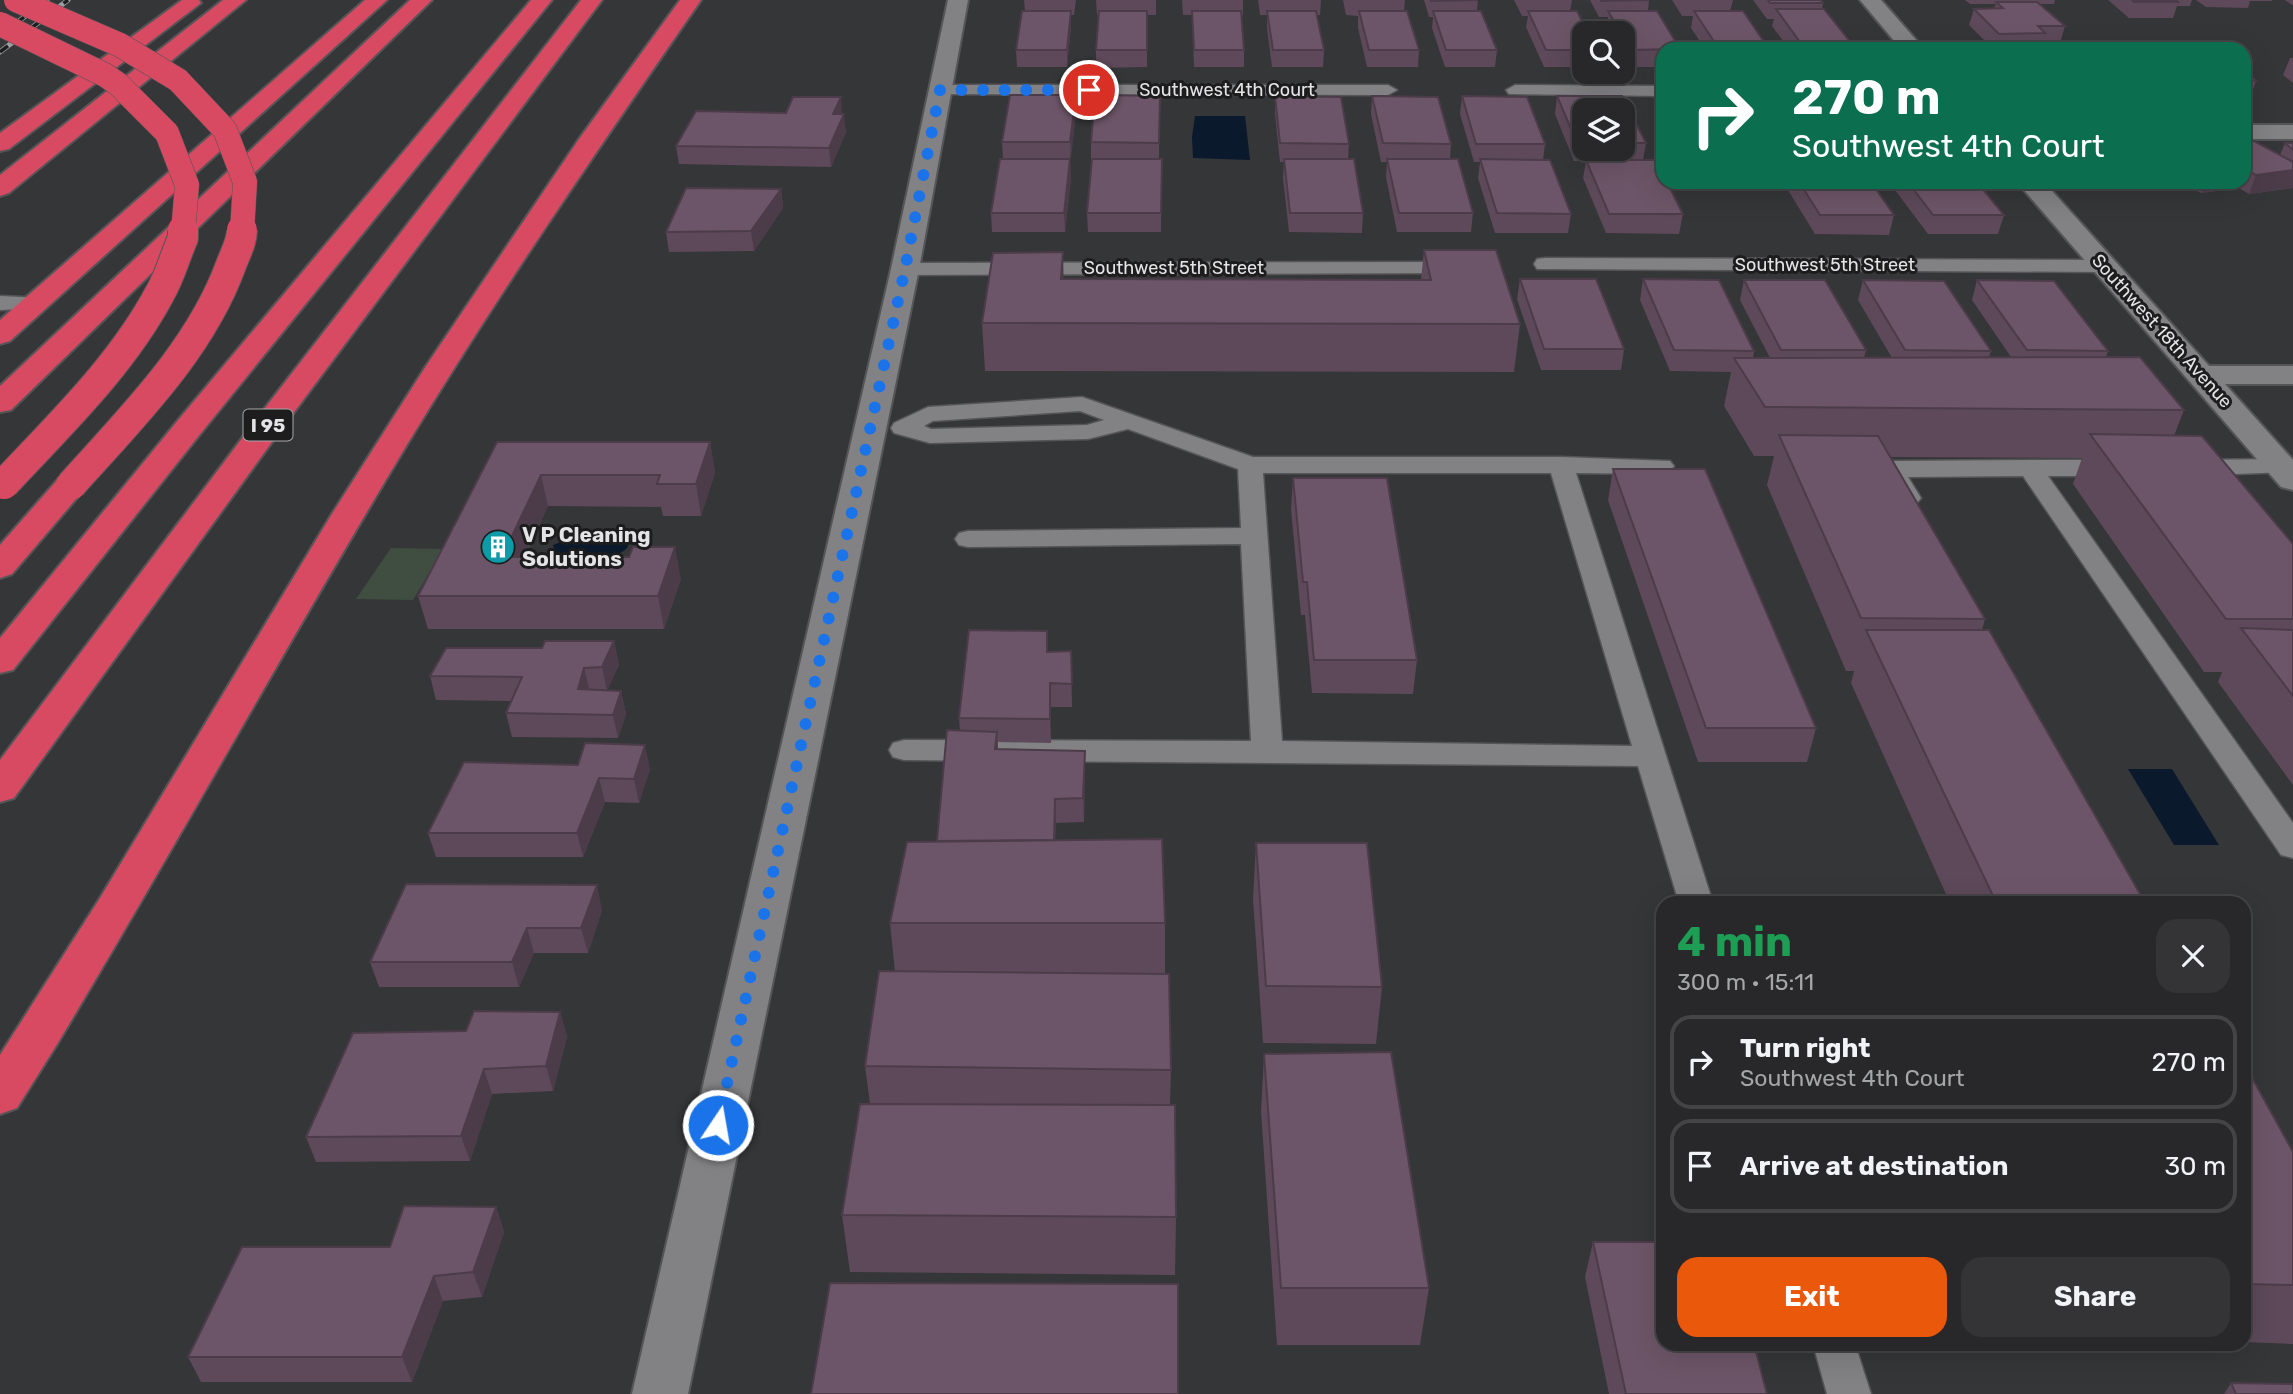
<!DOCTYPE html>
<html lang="en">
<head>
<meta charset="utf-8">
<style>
	body { margin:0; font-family:Rubik,sans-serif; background:#343436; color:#f1f3f6; height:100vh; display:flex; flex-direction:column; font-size:26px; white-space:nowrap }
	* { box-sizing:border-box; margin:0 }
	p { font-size:23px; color:#a5a6a8 }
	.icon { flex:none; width:38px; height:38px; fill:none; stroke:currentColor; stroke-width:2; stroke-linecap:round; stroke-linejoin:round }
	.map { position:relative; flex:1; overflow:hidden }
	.panel { position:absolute; left:1656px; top:896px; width:595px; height:455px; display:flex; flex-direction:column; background:#28282a; border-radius:21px; box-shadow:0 7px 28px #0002,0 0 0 2px #444447 }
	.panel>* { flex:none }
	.top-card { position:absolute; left:1656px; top:42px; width:595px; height:147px; border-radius:21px; box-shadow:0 7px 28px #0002,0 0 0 2px #444447; background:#0b6e4f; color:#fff; overflow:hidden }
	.tools { position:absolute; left:1572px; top:21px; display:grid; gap:14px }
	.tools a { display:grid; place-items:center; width:63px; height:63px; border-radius:14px; background:#28282a; box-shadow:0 7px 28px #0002,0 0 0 2px #444447; font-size:35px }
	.pin { position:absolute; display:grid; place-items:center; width:60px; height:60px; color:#fff; margin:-30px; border:4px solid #fff; border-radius:50%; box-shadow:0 2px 7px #0007 }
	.me { position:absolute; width:77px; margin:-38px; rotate:12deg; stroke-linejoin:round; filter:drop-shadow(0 0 5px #0008) }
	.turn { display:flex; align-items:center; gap:24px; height:147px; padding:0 21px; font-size:32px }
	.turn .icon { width:91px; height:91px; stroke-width:2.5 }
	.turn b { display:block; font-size:49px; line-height:60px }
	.round { display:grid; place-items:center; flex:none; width:74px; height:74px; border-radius:21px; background:#343436 }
	.headline { display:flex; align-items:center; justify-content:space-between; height:119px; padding:0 21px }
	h1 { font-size:42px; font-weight:700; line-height:52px; color:#1e9e55 }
	.cta { display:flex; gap:14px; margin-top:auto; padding:14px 21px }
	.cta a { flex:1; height:80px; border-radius:21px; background:#ea580c; color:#fff; font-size:28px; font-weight:700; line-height:80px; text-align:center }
	.cta a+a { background:#343436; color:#f1f3f6 }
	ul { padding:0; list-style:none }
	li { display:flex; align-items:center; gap:21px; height:94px; margin:0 14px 10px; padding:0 7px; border:4px solid #444447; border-radius:21px }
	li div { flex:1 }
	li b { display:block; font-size:26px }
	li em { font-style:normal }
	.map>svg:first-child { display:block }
</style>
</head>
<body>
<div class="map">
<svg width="2293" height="1394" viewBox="0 0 2293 1394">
	<rect width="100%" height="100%" fill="#353638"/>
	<polygon fill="#404e41" points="391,548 443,549 413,600 356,599"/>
	<g fill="#0a1a2c">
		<polygon points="1195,116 1245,116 1250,160 1193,158 1192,137"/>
		<path d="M 578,535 L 618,538 L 627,542 L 628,547 C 612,564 577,558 556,556 L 553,545 Z"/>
		<polygon points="2128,769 2172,769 2219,845 2174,845"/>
	</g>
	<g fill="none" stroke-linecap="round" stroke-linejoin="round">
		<g stroke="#555557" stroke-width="3">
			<g id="service">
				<polygon points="940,85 1388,85 1397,90 1388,95 934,94 931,90"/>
				<polygon points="1515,85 1662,86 1662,96 1509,94 1506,90"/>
				<polygon points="1545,258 2104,260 2112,261 2115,266 2112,271 2104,272 1537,269 1534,264 1537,259"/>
				<polygon points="1442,262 1450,263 1453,268 1450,273 905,275 897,274 894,269 897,264 905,263"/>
				<polygon points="0,296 44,298 47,303 44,308 0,310"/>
				<path d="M 1082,397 L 1253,457 L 1561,457 L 1670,461 L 1674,466 L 1670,471 L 1661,474 L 1576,473 L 1713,903 L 1679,903 L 1638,766 L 904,760 L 893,757 L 889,750 L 893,743 L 904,740 L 1251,741 L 1241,544 L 968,547 L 959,545 L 955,539 L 959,533 L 968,531 L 1241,528 L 1238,469 L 1128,429 L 1088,439 L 930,443 L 894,433 L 891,428 L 894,423 L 928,407 ZM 1080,411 L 1104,420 L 1087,425 L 931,429 L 924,426 L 933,421 ZM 1263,473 L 1551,473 L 1632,746 L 1282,741 Z"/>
				<polygon points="2282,459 2291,462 2291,472 2187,476 2178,473 2174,468 2178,463 2187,460"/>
				<polygon points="2030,460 2120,460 2129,463 2133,468 2129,473 2120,476 2048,476 2293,823 2293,858 2281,855 2023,476 1908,477 1921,498 1917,503 1908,506 1899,503 1878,469 1882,464 1891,461"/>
				<polygon points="1813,1344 1855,1344 1871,1394 1827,1394"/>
			</g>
		</g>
		<g stroke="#555557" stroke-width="4">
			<g id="minor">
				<polygon points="948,0 968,0 919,269 688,1394 632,1394 891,269"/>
				<polygon points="1860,0 1881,0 1924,49 1901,49"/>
				<rect x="2244" y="125" width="49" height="14"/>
				<polygon points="2017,182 2044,182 2209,366 2293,366 2293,384 2225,384 2293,460 2293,490 2281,487"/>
			</g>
		</g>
		<g stroke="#555557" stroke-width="4">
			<g id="motorway">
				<polygon points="182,0 199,0 201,3 9,149 0,151 0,133"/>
				<polygon points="223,0 246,0 9,193 0,196 0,175"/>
				<polygon points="365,0 387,0 10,341 0,344 0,320"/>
				<polygon points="410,0 432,0 11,410 0,412 0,386"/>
				<polygon points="531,0 552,0 201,433 13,670 0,673 0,638 179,419"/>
				<polygon points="581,0 602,0 280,431 14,798 0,802 0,760 258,417"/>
				<path d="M 680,0 L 701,0 C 600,146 500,291 408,443 C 288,642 176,846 56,1046 L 17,1108 L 0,1114 L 0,1055 L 100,898 L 330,517 L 426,366 L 579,139 Z"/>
				<polygon points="71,475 83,478 88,485 12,574 0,578 0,545 59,478"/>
			</g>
		</g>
		<use href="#service" fill="#828285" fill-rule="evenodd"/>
		<use href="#minor" fill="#828285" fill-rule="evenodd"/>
		<use href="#motorway" fill="#d84962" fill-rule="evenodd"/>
		<g stroke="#9d9ea0" stroke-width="5">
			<g id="rail">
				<polyline points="0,35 47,0"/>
				<polyline points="0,52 68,0"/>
			</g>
		</g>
		<use href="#rail" stroke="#1d1d1e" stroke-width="3.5" stroke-dasharray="10" stroke-linecap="butt"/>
		<g stroke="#555557" stroke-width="25" stroke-linecap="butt">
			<g id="motorway-bridge-far1">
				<polyline points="16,0 120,45 178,80 225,130 245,182 242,232"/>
				<polyline points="0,24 105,75 118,84 167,133 187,185 183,232"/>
			</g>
		</g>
		<g stroke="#555557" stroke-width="32" stroke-linecap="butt">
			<g id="motorway-bridge">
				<path d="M 4,484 C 59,425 122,365 160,293 C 170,276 175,256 183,238 L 183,230"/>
				<path d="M 71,485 C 131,418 200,350 231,265 C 235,254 242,242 242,230"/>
			</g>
		</g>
		<use href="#motorway-bridge-far1" stroke="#d84962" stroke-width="24"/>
		<use href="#motorway-bridge" stroke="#d84962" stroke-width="30"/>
	</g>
	<g fill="#5d4959" fill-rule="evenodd">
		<polygon points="1024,0 1076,0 1074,15 1071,15 1071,27 1067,67 1017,67 1016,50 1025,11"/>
		<polygon points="1096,0 1156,0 1156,15 1147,15 1147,67 1096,68 1096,50 1098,15 1097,15"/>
		<polygon points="1182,0 1243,0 1243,15 1241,15 1244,50 1244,67 1194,67 1192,15 1183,15"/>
		<polygon points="1258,0 1321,0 1320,15 1317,15 1324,50 1323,67 1272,67 1267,28 1267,15 1260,15"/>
		<polygon points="1343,0 1405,0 1404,11 1419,50 1418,67 1367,67 1358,28 1358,16 1346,15"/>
		<polygon points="1424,0 1478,0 1477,11 1497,50 1495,67 1445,67 1432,28 1433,17 1429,17"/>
		<polygon points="1514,0 1572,0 1570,11 1584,33 1584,67 1544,67 1526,27 1528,16 1522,16"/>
		<polygon points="1590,0 1649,0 1648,11 1662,49 1662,67 1628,67 1622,57 1622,33 1609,33 1606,27 1608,17 1599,17"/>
		<polygon points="1672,0 1733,0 1730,11 1769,49 1705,49 1691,28 1693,16 1682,16"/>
		<polygon points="1753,0 1821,0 1823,3 1822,9 1856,49 1789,49 1772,26 1774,19 1767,19"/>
		<polygon points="1965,0 2055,0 2054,4 2040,4 2065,26 2060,43 2042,43 2041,49 1993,49 1969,25 1974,9 1994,8 1996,4 1970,4"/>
		<polygon points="2108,0 2192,0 2190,6 2177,6 2173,18 2129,18"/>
		<polygon points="2196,0 2272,0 2272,1 2250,1 2248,8 2206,7"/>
		<polygon points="2285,0 2293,0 2293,5 2292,5"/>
		<polygon points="2290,58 2293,58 2293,83 2283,75"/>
		<polygon points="2244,71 2256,81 2250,99 2244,99"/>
		<polygon points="1160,96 1159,159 1162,159 1161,232 1088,232 1087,213 1092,161 1091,161 1091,142"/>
		<polygon points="1275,96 1349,144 1348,159 1363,213 1362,233 1289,232 1283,178 1284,162 1280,162 1275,114"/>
		<polygon points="1372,96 1451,144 1450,159 1473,213 1471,232 1397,232 1386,177 1387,162 1381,162 1371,114"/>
		<polygon points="1462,96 1545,144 1543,160 1571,214 1568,233 1495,233 1478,178 1480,162 1474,162 1460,114"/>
		<path d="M 1557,96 L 1622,96 L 1646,143 L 1643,160 L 1656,160 L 1662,173 L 1662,182 L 1667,182 L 1683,214 L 1679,234 L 1606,233 L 1583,178 L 1586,161 L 1574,161 L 1555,114 ZM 1584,110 L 1622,110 L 1622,149 L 1584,149 Z"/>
		<polygon points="786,113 842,114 846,132 831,167 679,164 676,146"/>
		<polygon points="1076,113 1070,160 1071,178 1065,232 992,232 991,213 1003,159 1002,142"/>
		<polygon points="2244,143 2280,155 2285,143 2293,143 2293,188 2249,194 2239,188 2201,193 2181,182 2244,182"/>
		<polygon points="1783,182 1871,182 1894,215 1889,235 1815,234"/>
		<polygon points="1889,182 1977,182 2004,215 1998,234 1928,234"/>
		<polygon points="781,189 783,208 754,251 669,252 666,232"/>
		<polygon points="1424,250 1520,324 1514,372 985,371 982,323 1064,279 1421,280"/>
		<polygon points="1520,279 1624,349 1621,370 1541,370 1517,299"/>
		<polygon points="1643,279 1754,351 1753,358 1770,358 1740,300 1744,280 1866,350 1864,358 1892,358 1858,300 1863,280 1991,351 1989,357 2011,357 1972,300 1977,280 2108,351 2106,357 2184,410 2174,436 2293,544 2293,785 2218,682 2222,672 2204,672 2073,484 2082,458 1890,457 1985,619 1982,630 2144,901 2143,903 1950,903 1851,683 1854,671 1846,671 1767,485 1774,456 1754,456 1724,406 1731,372 1670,371 1640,300"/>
		<polygon points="497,442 710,442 715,473 701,516 663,516 661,507 548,506 525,557 681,579 664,629 428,629 418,596"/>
		<polygon points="1613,469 1816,728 1807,762 1698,762 1608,500"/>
		<polygon points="1293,478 1417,660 1413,694 1312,693 1305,615 1301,615 1291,509"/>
		<polygon points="614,641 619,665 607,690 621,691 626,714 618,738 512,737 506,713 512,701 436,700 430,676 542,648"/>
		<polygon points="1071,651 1072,707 1051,707 1051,743 998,742 998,749 1085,751 1084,822 1056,823 1055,840 1165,923 1165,973 1171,1070 1170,1105 1176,1217 1175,1275 850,1272 842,1215 870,1104 865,1066 895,972 890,923 937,841 960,731 959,718 1048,652"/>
		<polygon points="464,762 650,769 639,803 605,802 583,857 436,857 428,833"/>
		<polygon points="1256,843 1382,987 1376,1044 1263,1043 1253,899"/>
		<polygon points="602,910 588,953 534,953 519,987 379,987 370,962"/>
		<polygon points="560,1012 567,1037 553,1091 492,1094 470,1161 316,1162 306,1137 466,1031"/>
		<polygon points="1264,1054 1429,1288 1420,1345 1277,1345 1261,1111"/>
		<polygon points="2244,1063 2293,1152 2293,1344 2244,1342"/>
		<polygon points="496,1207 504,1232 482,1297 443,1301 412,1382 201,1382 188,1357 390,1247"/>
		<polygon points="1593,1242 1767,1394 1609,1394 1585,1277"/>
		<polygon points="2231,1383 2293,1394 2224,1394"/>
	</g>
	<g fill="#4c3c49">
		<polygon points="1071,11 1071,27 1067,67 1067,50"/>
		<polygon points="1076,95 1076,113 1071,160 1070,142"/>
		<polygon points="841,97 842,115 833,114"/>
		<polygon points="844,114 846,132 831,167 829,148"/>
		<polygon points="1070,159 1071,178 1065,232 1064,213"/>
		<polygon points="2293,170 2293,188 2249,194 2256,175"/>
		<polygon points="2205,182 2241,182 2239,188 2201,193"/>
		<polygon points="781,189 783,208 754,251 751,231"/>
		<polygon points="1063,252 1064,298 1062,325 1061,279"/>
		<polygon points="710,442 715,473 701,516 696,484"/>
		<polygon points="541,475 548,506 510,589 502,557"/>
		<polygon points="675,547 681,579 664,629 658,596"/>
		<polygon points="614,641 619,665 607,691 602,667"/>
		<polygon points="584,668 590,692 578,689"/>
		<polygon points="1050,683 1051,707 1051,743 1050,719"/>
		<polygon points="621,691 626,714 618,738 613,715"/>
		<polygon points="997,732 998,756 995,749"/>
		<polygon points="645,745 650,769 639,803 634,779"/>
		<polygon points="1085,751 1085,775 1084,822 1083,798"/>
		<polygon points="599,778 605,802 583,857 577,833"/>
		<polygon points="1055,799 1056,823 1054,869 1053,844"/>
		<polygon points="597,885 602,910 588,953 581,928"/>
		<polygon points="527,928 534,953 519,987 512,962"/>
		<polygon points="560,1012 567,1037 553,1091 546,1066"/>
		<polygon points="484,1069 492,1094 470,1161 461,1136"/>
		<polygon points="496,1207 504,1232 482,1297 473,1272"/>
		<polygon points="434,1276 443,1301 412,1382 402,1357"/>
	</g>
	<g fill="#6c5568" stroke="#4c3c49" stroke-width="2">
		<polygon points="1431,0 1478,0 1431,1"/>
		<polygon points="1601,0 1649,0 1601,1"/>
		<polygon points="1768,0 1821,0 1823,3 1770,3"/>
		<polygon points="2132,0 2176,0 2178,2 2134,2"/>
		<polygon points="1996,2 2037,2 2065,26 2038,26 2045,33 1999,34 1974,9 2003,8"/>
		<polygon points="1776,9 1824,9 1856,49 1805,49"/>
		<polygon points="1022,11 1071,11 1067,50 1016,50"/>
		<polygon points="1099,11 1147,11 1147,50 1096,50"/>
		<polygon points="1192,11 1241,11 1244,50 1194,50"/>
		<polygon points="1267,11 1316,11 1324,50 1273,50"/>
		<polygon points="1359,11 1407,11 1419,50 1369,50"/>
		<polygon points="1433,11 1481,11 1497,50 1446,50"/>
		<polygon points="1528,11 1577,11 1588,33 1584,33 1584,50 1546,50"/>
		<polygon points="1608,11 1657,11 1680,49 1630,50 1622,36 1622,33 1621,33"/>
		<polygon points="1694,11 1743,11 1769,49 1719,49"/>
		<polygon points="2244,71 2256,81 2244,81"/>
		<polygon points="1010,95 1076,95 1070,142 1002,142"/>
		<polygon points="1095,95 1160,96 1159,143 1091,142"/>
		<polygon points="1275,96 1341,97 1349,144 1280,143"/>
		<polygon points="1372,96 1438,97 1451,144 1383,143"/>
		<polygon points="1462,96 1527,97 1545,144 1476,144"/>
		<polygon points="1557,96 1622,96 1646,143 1622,143 1622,110 1584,110 1584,143 1577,143"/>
		<polygon points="793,97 841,97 833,114 844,114 829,148 676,146 696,111 786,113"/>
		<polygon points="2254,141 2293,162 2293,170 2256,175 2246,170 2244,170 2244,143"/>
		<polygon points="2285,143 2293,143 2293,150"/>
		<polygon points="1000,159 1070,159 1064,213 991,213"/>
		<polygon points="1092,159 1162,159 1161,213 1087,213"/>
		<polygon points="1284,159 1354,159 1363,213 1290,213"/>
		<polygon points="1387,159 1458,159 1473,213 1399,213"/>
		<polygon points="1480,159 1550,160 1571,214 1497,213"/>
		<polygon points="1586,160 1656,160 1662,173 1662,182 1667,182 1683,214 1609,214"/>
		<polygon points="1799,182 1871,182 1894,215 1820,215"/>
		<polygon points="1908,182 1977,182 2004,215 1933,215"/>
		<polygon points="686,188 781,189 751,231 666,232"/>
		<polygon points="1424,250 1496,250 1520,324 982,323 993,253 1063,252 1061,279 1431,280"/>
		<polygon points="1520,279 1596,279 1624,349 1544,349"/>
		<polygon points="1643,279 1719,280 1754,351 1674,350"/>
		<polygon points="1744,280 1825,280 1866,350 1781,350"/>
		<polygon points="1863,280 1944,281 1991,351 1905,350"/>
		<polygon points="1977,280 2054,281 2108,351 2027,350"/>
		<polygon points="2140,357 2184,410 1765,407 1734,358"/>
		<polygon points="2090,434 2202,436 2293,544 2293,619 2226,619"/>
		<polygon points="1779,435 1878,436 1985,619 1861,618"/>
		<polygon points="497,442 710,442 696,484 657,484 660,475 541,475 502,557 629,557 633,547 675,547 658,596 418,596"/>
		<polygon points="1613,469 1705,469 1816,728 1706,728"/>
		<polygon points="1293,478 1387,478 1417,660 1314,660 1307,582 1303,582"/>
		<polygon points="2241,628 2293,630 2293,696"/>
		<polygon points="969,630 1047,631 1047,652 1071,651 1072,684 1050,683 1050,719 959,718"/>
		<polygon points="1866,630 1989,630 2144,901 1995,900"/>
		<polygon points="545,641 614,641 602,667 584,668 578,689 621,691 613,715 506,713 522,677 430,676 446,648 542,648"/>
		<polygon points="947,730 997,732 995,749 1085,751 1083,798 1055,799 1054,840 937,841"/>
		<polygon points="585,743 645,745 634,779 599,778 577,833 428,833 464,762 578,765"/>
		<polygon points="1162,839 1165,923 890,923 907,842"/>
		<polygon points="1256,843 1367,843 1382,987 1266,986"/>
		<polygon points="406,884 597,885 581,928 527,928 512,962 370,962"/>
		<polygon points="879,971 1169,974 1171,1070 865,1066"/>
		<polygon points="474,1011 560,1012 546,1066 484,1069 461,1136 306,1137 353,1033 466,1031"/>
		<polygon points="1391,1052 1429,1288 1281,1288 1264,1054"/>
		<polygon points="2244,1063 2293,1152 2293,1285 2244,1284"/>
		<polygon points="860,1104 1175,1105 1176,1217 842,1215"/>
		<polygon points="404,1206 496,1207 473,1272 434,1276 402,1357 188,1357 242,1247 390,1247"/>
		<polygon points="1593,1242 1662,1242 1662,1344 1754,1344 1767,1394 1626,1394"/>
		<polygon points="830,1283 1178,1284 1178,1394 811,1394"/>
		<polygon points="2231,1383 2293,1384 2293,1394 2236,1394"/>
	</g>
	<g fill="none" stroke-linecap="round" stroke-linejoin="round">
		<polyline stroke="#1a73e8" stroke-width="12" stroke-dasharray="0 21.6" points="718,1125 905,269 940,90 1089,90"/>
	</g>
	<defs>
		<g id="building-disc" transform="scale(1.75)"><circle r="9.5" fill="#0f9aa8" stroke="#1d1d1e"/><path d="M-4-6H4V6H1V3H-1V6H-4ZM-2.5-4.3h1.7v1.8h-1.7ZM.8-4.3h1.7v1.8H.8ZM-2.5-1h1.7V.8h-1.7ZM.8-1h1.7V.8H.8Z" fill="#fff"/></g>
	</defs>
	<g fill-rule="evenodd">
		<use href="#building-disc" x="498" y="547"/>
	</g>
	<g text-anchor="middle" stroke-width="6" stroke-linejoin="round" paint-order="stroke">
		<g font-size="18" fill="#e4e4e6" stroke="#1d1d1e">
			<text x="1227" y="96">Southwest 4th Court</text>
			<text x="1825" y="271">Southwest 5th Street</text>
			<text x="1174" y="274">Southwest 5th Street</text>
			<text transform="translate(2162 331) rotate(48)" y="6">Southwest 18th Avenue</text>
		</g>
		<rect fill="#1d1d1e" stroke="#a8a8aa" stroke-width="2" x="243.5" y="409.5" width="49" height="31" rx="5"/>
		<g font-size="19" font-weight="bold" fill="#e4e4e6">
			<text x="268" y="432">I 95</text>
		</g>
		<g font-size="21" font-weight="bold" fill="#e4e4e6" stroke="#1d1d1e" text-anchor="start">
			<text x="522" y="542">V P Cleaning<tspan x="522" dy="24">Solutions</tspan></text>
		</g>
	</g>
</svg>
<div class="tools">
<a><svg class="icon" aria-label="search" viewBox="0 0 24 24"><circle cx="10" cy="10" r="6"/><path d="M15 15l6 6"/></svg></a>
<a><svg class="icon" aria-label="layers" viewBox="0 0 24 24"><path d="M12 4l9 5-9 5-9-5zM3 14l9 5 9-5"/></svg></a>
</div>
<div class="pin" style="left:1089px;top:90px;background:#d93025"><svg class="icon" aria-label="arrive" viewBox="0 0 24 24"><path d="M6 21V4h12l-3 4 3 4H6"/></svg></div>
<svg class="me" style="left:718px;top:1125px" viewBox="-20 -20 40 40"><circle r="17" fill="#1a73e8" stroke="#fff" stroke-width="3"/><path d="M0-11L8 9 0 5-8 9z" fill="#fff"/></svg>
<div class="top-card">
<div class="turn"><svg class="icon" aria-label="right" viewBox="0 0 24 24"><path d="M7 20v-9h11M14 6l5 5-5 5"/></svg><div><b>270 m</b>Southwest 4th Court</div></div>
</div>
<section class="panel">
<div class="headline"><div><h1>4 min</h1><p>300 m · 15:11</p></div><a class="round"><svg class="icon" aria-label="close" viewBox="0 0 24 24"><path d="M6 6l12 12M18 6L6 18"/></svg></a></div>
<ul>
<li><svg class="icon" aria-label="right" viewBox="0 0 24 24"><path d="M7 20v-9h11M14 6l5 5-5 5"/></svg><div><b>Turn right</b><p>Southwest 4th Court</p></div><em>270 m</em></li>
<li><svg class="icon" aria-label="arrive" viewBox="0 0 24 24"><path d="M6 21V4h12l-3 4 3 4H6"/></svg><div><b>Arrive at destination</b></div><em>30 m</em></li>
</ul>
<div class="cta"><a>Exit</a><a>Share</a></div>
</section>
</div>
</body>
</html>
